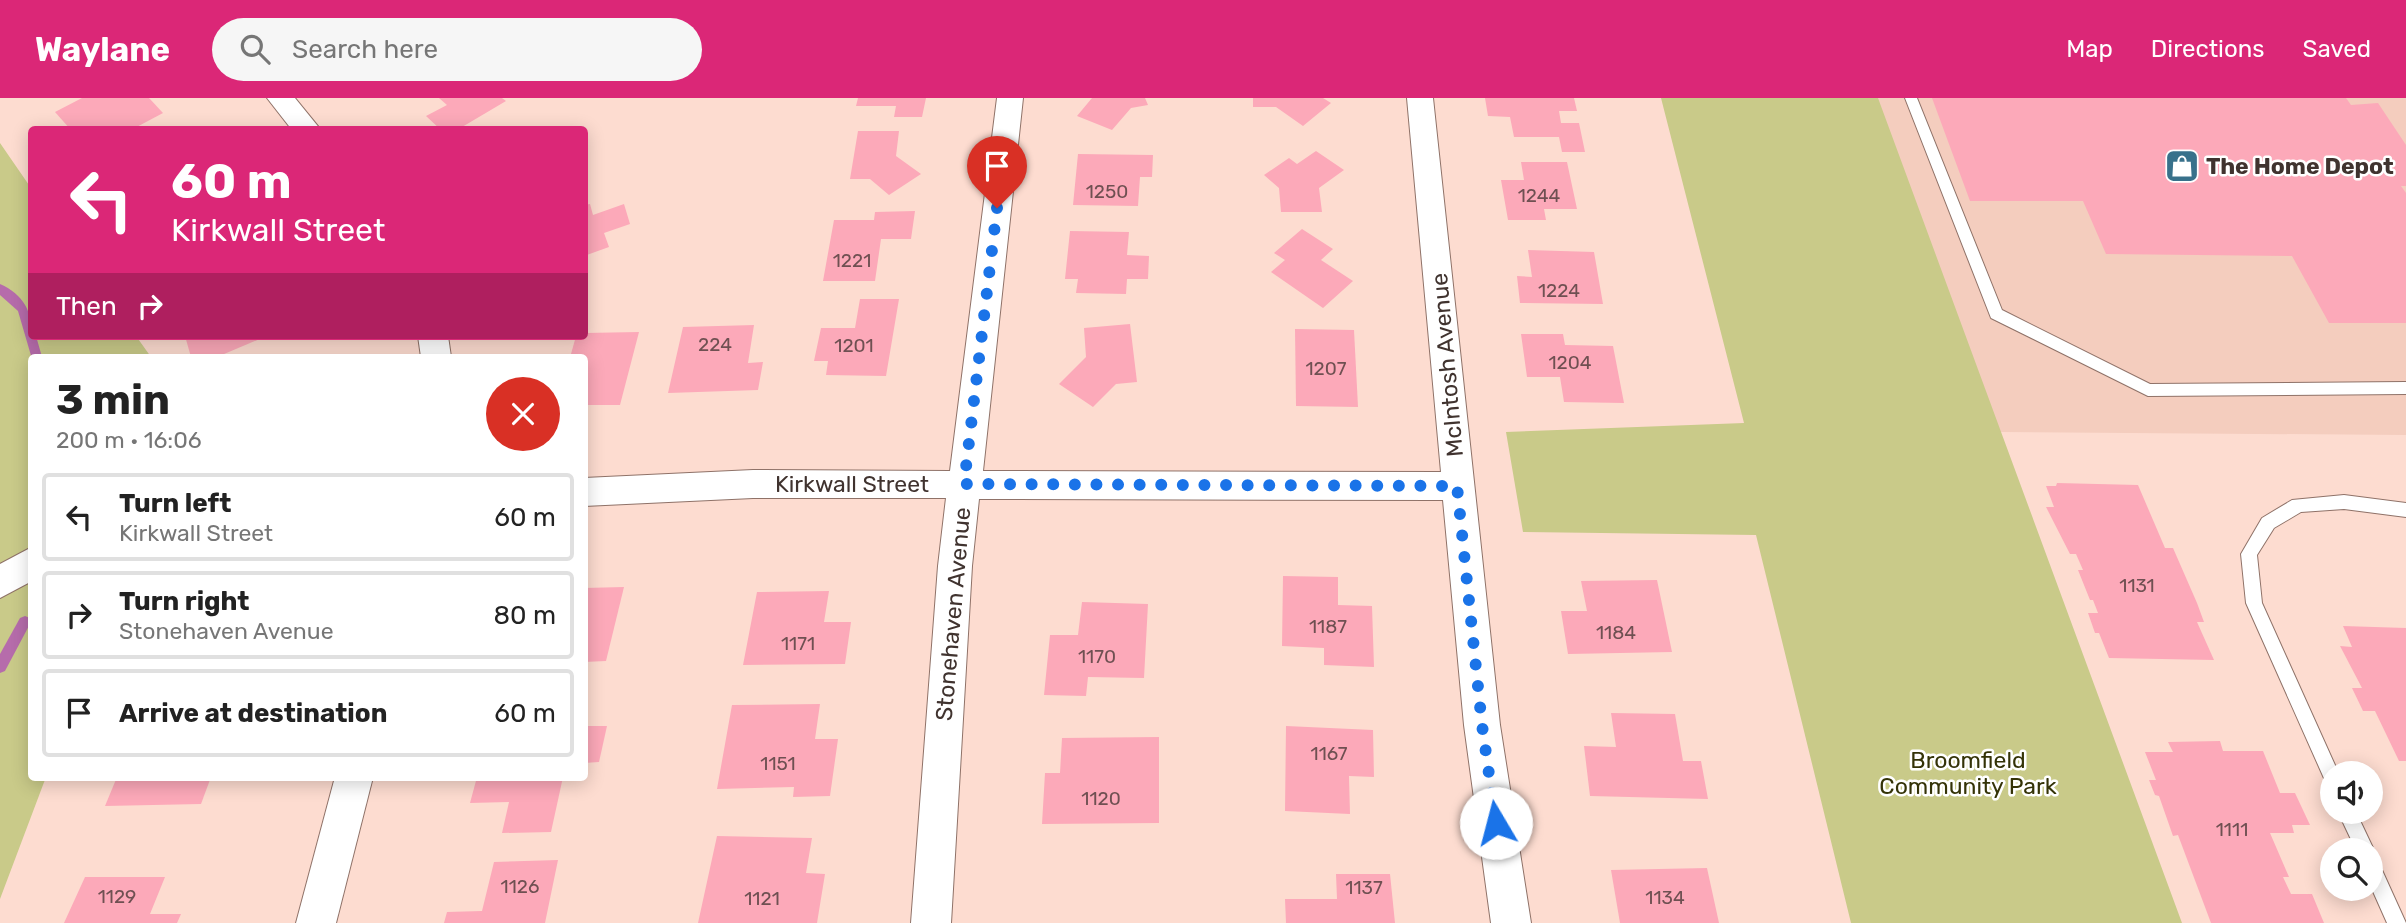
<!DOCTYPE html>
<html lang="en">
<head>
<meta charset="utf-8">
<style>
	body { margin:0; font-family:Rubik,sans-serif; background:#f6f6f6; color:#222; height:100vh; display:flex; flex-direction:column; font-size:26px; white-space:nowrap }
	* { box-sizing:border-box; margin:0 }
	p { font-size:23px; color:#767676 }
	.icon { flex:none; width:38px; height:38px; fill:none; stroke:currentColor; stroke-width:2; stroke-linecap:round; stroke-linejoin:round }
	.map { position:relative; flex:1; overflow:hidden }
	.side { position:absolute; left:28px; top:256px; width:560px; height:427px; display:flex; flex-direction:column; background:#fff; border-radius:7px; box-shadow:0 4px 18px #0003 }
	.side>* { flex:none }
	.banner { position:absolute; left:28px; top:28px; width:560px; height:214px; border-radius:7px; box-shadow:0 4px 18px #0003; background:#db2777; color:#fff; overflow:hidden }
	.controls { position:absolute; left:2320px; top:663px; display:grid; gap:14px }
	.controls a { display:grid; place-items:center; width:63px; height:63px; border-radius:50%; background:#fff; box-shadow:0 4px 18px #0003; font-size:35px }
	.pin { position:absolute; display:grid; place-items:center; width:60px; height:60px; color:#fff; margin:-72px -30px; border-radius:50% 50% 50% 0; rotate:-45deg; box-shadow:0 0 7px #0007 }
	.pin .icon { rotate:45deg }
	.me { position:absolute; width:77px; margin:-38px; rotate:352deg; stroke-linejoin:round; filter:drop-shadow(0 0 5px #0008) }
	.turn { display:flex; align-items:center; gap:24px; height:147px; padding:0 28px; font-size:32px }
	.turn .icon { width:91px; height:91px; stroke-width:2.5 }
	.turn b { display:block; font-size:49px; line-height:60px }
	.then { display:flex; align-items:center; height:66px; padding:0 28px; background:#0003; gap:14px; font-size:26px }
	.round { display:grid; place-items:center; flex:none; width:74px; height:74px; border-radius:37px; background:#f6f6f6 }
	.headline { display:flex; align-items:center; justify-content:space-between; height:119px; padding:0 28px }
	h1 { font-size:42px; font-weight:700; line-height:52px }
	ul { padding:0; list-style:none }
	li { display:flex; align-items:center; gap:21px; height:88px; margin:0 14px 10px; padding:0 14px; border:4px solid #e0e0e0; border-radius:7px }
	li div { flex:1 }
	li b { display:block; font-size:26px }
	li em { font-style:normal }
	header { display:flex; align-items:center; gap:42px; box-sizing:border-box; height:98px; padding:0 35px; background:#db2777; color:#fff }
	header strong { font-size:33px }
	nav { display:flex; gap:38px; margin-inline-start:auto; font-size:24px }
	.search { width:490px; height:63px; background:#f6f6f6; display:flex; align-items:center; gap:18px; box-sizing:border-box; padding:0 24px; border-radius:38px; color:#767676; font-size:26px }
	.map>svg:first-child { display:block }
</style>
</head>
<body>
<header>
<strong>Waylane</strong>
<div class="search"><svg class="icon" aria-label="search" viewBox="0 0 24 24"><circle cx="10" cy="10" r="6"/><path d="M15 15l6 6"/></svg>Search here</div>
<nav><a>Map</a><a>Directions</a><a>Saved</a></nav>
</header>
<div class="map">
<svg width="2406" height="825" viewBox="0 0 2406 825">
	<rect width="100%" height="100%" fill="#fddcd0"/>
	<polygon fill="#f4cdbe" points="1876,0 2406,0 2406,337 2000,334"/>
	<g fill="#c9ca89">
		<polygon points="1661,0 1878,0 2182,825 1851,825 1756,437 1523,434 1506,334 1744,325"/>
		<polygon points="0,45 31,90 32,238 136,238 151,259 32,259 32,679 46,679 0,801"/>
	</g>
	<g fill="none" stroke-linecap="round" stroke-linejoin="round">
		<g fill="#b66cab" fill-rule="evenodd">
			<path d="M 0,186 C 24,197 32,213 32,238 L 36,238 L 42,259 L 32,259 L 32,261 L 18,213 L 0,197 Z"/>
			<polygon points="25,518 30,520 31,524 5,573 0,575 0,556 20,520"/>
		</g>
	</g>
	<g fill="#fca9b9">
		<polygon points="82,0 149,0 163,15 131,32 71,32 55,14"/>
		<polygon points="439,0 502,0 506,3 457,32 441,32 426,18 447,7"/>
		<polygon points="858,0 926,0 922,19 894,19 896,8 856,8"/>
		<polygon points="1092,0 1145,0 1148,7 1131,10 1112,32 1077,18"/>
		<polygon points="1253,0 1323,0 1331,5 1303,28 1276,9 1253,9"/>
		<polygon points="1485,0 1574,0 1577,13 1559,13 1561,25 1579,25 1585,54 1562,54 1559,39 1514,39 1510,19 1488,18"/>
		<polygon points="1932,0 2346,0 2351,7 2378,5 2406,47 2406,88 2401,88 2406,95 2406,225 2329,225 2292,158 2106,156 2083,103 1970,103"/>
		<polygon points="858,33 899,33 896,58 921,76 889,97 870,81 850,81"/>
		<polygon points="1316,53 1344,72 1319,90 1322,114 1281,114 1279,90 1264,77 1289,60 1297,66"/>
		<polygon points="1078,56 1153,57 1152,79 1140,79 1138,108 1073,107"/>
		<polygon points="1521,64 1567,64 1577,111 1544,111 1546,122 1508,122 1501,82 1524,82"/>
		<polygon points="590,106 593,117 624,106 630,126 604,135 609,149 584,158 584,107"/>
		<polygon points="915,113 911,141 881,141 875,183 823,183 834,122 874,122 875,114"/>
		<polygon points="1302,131 1333,151 1321,162 1353,183 1323,210 1271,174 1285,162 1274,155"/>
		<polygon points="1070,133 1129,134 1127,157 1149,158 1148,181 1127,181 1126,196 1076,195 1078,181 1065,181"/>
		<polygon points="1528,152 1594,154 1603,206 1520,205 1517,178 1532,179"/>
		<polygon points="860,201 899,201 886,278 826,277 828,263 814,263 821,230 855,230"/>
		<polygon points="1130,226 1137,284 1116,286 1093,309 1059,286 1086,259 1084,230"/>
		<polygon points="754,227 748,265 763,264 758,292 668,295 683,229"/>
		<polygon points="1295,231 1354,232 1358,309 1296,308"/>
		<polygon points="639,234 620,307 584,307 584,259 553,259 554,257 571,256 576,238 584,238 584,235"/>
		<polygon points="1521,236 1563,236 1565,247 1613,248 1624,305 1564,304 1560,279 1527,279"/>
		<polygon points="185,238 267,238 217,259 191,259"/>
		<polygon points="2057,385 2138,387 2165,450 2173,450 2197,505 2204,524 2197,524 2214,562 2109,560 2099,535 2095,535 2088,515 2098,515 2093,502 2090,502 2078,472 2083,472 2076,456 2070,456 2046,409 2054,409 2046,388 2056,388"/>
		<polygon points="1283,478 1338,479 1338,507 1372,508 1374,569 1324,567 1324,550 1282,548"/>
		<polygon points="1657,482 1672,554 1568,556 1561,513 1587,513 1581,483"/>
		<polygon points="624,489 606,563 584,564 584,490"/>
		<polygon points="829,493 824,524 851,524 845,566 743,567 757,494"/>
		<polygon points="1082,504 1148,506 1144,580 1088,579 1086,598 1044,597 1050,537 1078,537"/>
		<polygon points="2343,528 2406,530 2406,663 2399,663 2375,613 2363,613 2352,590 2362,590 2340,548 2352,549"/>
		<polygon points="820,606 815,641 838,641 830,698 793,699 794,689 717,691 732,607"/>
		<polygon points="1611,615 1675,616 1683,663 1701,663 1708,701 1590,698 1584,648 1616,649"/>
		<polygon points="584,628 607,628 599,664 584,665"/>
		<polygon points="1286,628 1373,632 1374,679 1349,678 1350,716 1285,713"/>
		<polygon points="1159,639 1159,725 1042,726 1045,675 1060,675 1062,640"/>
		<polygon points="2220,643 2223,653 2263,653 2280,695 2295,695 2310,727 2292,727 2294,735 2270,735 2289,779 2283,779 2291,796 2312,796 2324,825 2211,825 2178,737 2173,738 2159,698 2155,697 2149,682 2156,682 2145,654 2173,654 2168,644"/>
		<polygon points="117,679 211,679 201,706 105,708"/>
		<polygon points="477,679 563,679 551,734 502,735 509,704 470,705"/>
		<polygon points="717,738 812,740 806,775 825,776 817,825 698,825"/>
		<polygon points="558,762 545,825 444,825 447,814 482,813 494,764"/>
		<polygon points="1707,770 1719,825 1620,825 1611,772"/>
		<polygon points="1336,776 1390,776 1395,825 1286,825 1285,801 1337,801"/>
		<polygon points="85,779 165,779 150,816 181,816 177,825 64,825"/>
	</g>
	<g fill="none" stroke-linecap="round" stroke-linejoin="round">
		<g stroke="#8f7268" stroke-width="2">
			<g id="service">
				<polygon points="1905,0 1917,0 2002,212 2150,286 2406,284 2406,296 2148,298 1991,220"/>
				<polygon points="2344,397 2406,405 2406,419 2344,411 2301,414 2274,430 2257,457 2262,505 2339,676 2333,676 2333,689 2327,687 2246,505 2241,456 2262,420 2292,402"/>
				<polygon points="2338,714 2356,714 2374,752 2372,758 2377,761 2406,825 2387,825 2371,789 2371,752 2356,752"/>
			</g>
		</g>
		<g stroke="#8f7268" stroke-width="2">
			<g id="minor">
				<polygon points="267,0 295,0 321,32 292,32"/>
				<polygon points="997,0 1023,0 983,373 1441,374 1407,0 1433,0 1500,627 1531,825 1491,825 1464,627 1443,402 979,401 972,468 951,825 911,825 938,468 946,400 753,400 584,408 584,380 753,372 950,373"/>
				<polygon points="418,238 448,238 451,259 421,259"/>
				<polygon points="32,449 32,483 0,500 0,466"/>
				<polygon points="335,679 373,679 336,825 296,825"/>
			</g>
		</g>
		<use href="#service" fill="#fff" fill-rule="evenodd"/>
		<use href="#minor" fill="#fff" fill-rule="evenodd"/>
	</g>
	<g fill="none" stroke-linecap="round" stroke-linejoin="round">
		<polyline stroke="#1a73e8" stroke-width="12" stroke-dasharray="0 21.6" points="997,110 964,386 1457,388 1482,627 1496,725"/>
	</g>
	<defs>
		<g id="shop-square" transform="scale(1.75)"><rect x="-9" y="-9" width="18" height="18" rx="4" fill="#38718b" stroke="#fff"/><path d="M-5-2.5h2.3a2.7 3.5 0 0 1 5.4 0H5L5.5 6h-11ZM-1.5-2.5h3a1.5 2.3 0 0 0-3 0Z" fill="#fff"/></g>
	</defs>
	<g fill-rule="evenodd">
		<use href="#shop-square" x="2182" y="68"/>
	</g>
	<g text-anchor="middle" stroke-width="5" stroke-linejoin="round" paint-order="stroke">
		<g font-size="19" fill="#6f5052">
			<text x="1107" y="100">1250</text>
			<text x="1539" y="104">1244</text>
			<text x="852" y="169">1221</text>
			<text x="1559" y="199">1224</text>
			<text x="715" y="253">224</text>
			<text x="854" y="254">1201</text>
			<text x="1570" y="271">1204</text>
			<text x="1326" y="277">1207</text>
			<text x="2137" y="494">1131</text>
			<text x="1328" y="535">1187</text>
			<text x="1616" y="541">1184</text>
			<text x="798" y="552">1171</text>
			<text x="1097" y="565">1170</text>
			<text x="1329" y="662">1167</text>
			<text x="778" y="672">1151</text>
			<text x="1101" y="707">1120</text>
			<text x="2232" y="738">1111</text>
			<text x="520" y="795">1126</text>
			<text x="1364" y="796">1137</text>
			<text x="117" y="805">1129</text>
			<text x="1665" y="806">1134</text>
			<text x="762" y="807">1121</text>
		</g>
		<g font-size="23" font-weight="bold" fill="#40332f" stroke="#fff" text-anchor="start">
			<text x="2206" y="76">The Home Depot</text>
		</g>
		<g font-size="23" fill="#40332f" stroke="#fff">
			<text transform="translate(1447 267) rotate(-95)" y="8">McIntosh Avenue</text>
			<text x="852" y="394">Kirkwall Street</text>
			<text transform="translate(953 516) rotate(-85)" y="8">Stonehaven Avenue</text>
		</g>
		<g font-size="23" fill="#343307" stroke="#fff">
			<text x="1968" y="670">Broomfield<tspan x="1968" dy="26">Community Park</tspan></text>
		</g>
	</g>
</svg>
<div class="controls">
<a><svg class="icon" aria-label="sound" viewBox="0 0 24 24"><path d="M4 9h4l5-4v14l-5-4H4zM17 9q2 3 0 6"/></svg></a>
<a><svg class="icon" aria-label="search" viewBox="0 0 24 24"><circle cx="10" cy="10" r="6"/><path d="M15 15l6 6"/></svg></a>
</div>
<div class="pin" style="left:997px;top:110px;background:#d93025"><svg class="icon" aria-label="arrive" viewBox="0 0 24 24"><path d="M6 21V4h12l-3 4 3 4H6"/></svg></div>
<svg class="me" style="left:1496px;top:725px" viewBox="-20 -20 40 40"><circle r="19" fill="#fff"/><path d="M0-13L10 11 0 6-10 11z" fill="#1a73e8"/></svg>
<div class="banner">
<div class="turn"><svg class="icon" aria-label="left" viewBox="0 0 24 24"><path d="M17 20v-9H6M10 6l-5 5 5 5"/></svg><div><b>60 m</b>Kirkwall Street</div></div>
<div class="then">Then<svg class="icon" aria-label="right" viewBox="0 0 24 24"><path d="M7 20v-9h11M14 6l5 5-5 5"/></svg></div>
</div>
<section class="side">
<div class="headline"><div><h1>3 min</h1><p>200 m · 16:06</p></div><a class="round" style="background:#d93025;color:#fff"><svg class="icon" aria-label="close" viewBox="0 0 24 24"><path d="M6 6l12 12M18 6L6 18"/></svg></a></div>
<ul>
<li><svg class="icon" aria-label="left" viewBox="0 0 24 24"><path d="M17 20v-9H6M10 6l-5 5 5 5"/></svg><div><b>Turn left</b><p>Kirkwall Street</p></div><em>60 m</em></li>
<li><svg class="icon" aria-label="right" viewBox="0 0 24 24"><path d="M7 20v-9h11M14 6l5 5-5 5"/></svg><div><b>Turn right</b><p>Stonehaven Avenue</p></div><em>80 m</em></li>
<li><svg class="icon" aria-label="arrive" viewBox="0 0 24 24"><path d="M6 21V4h12l-3 4 3 4H6"/></svg><div><b>Arrive at destination</b></div><em>60 m</em></li>
</ul>
</section>
</div>
</body>
</html>
